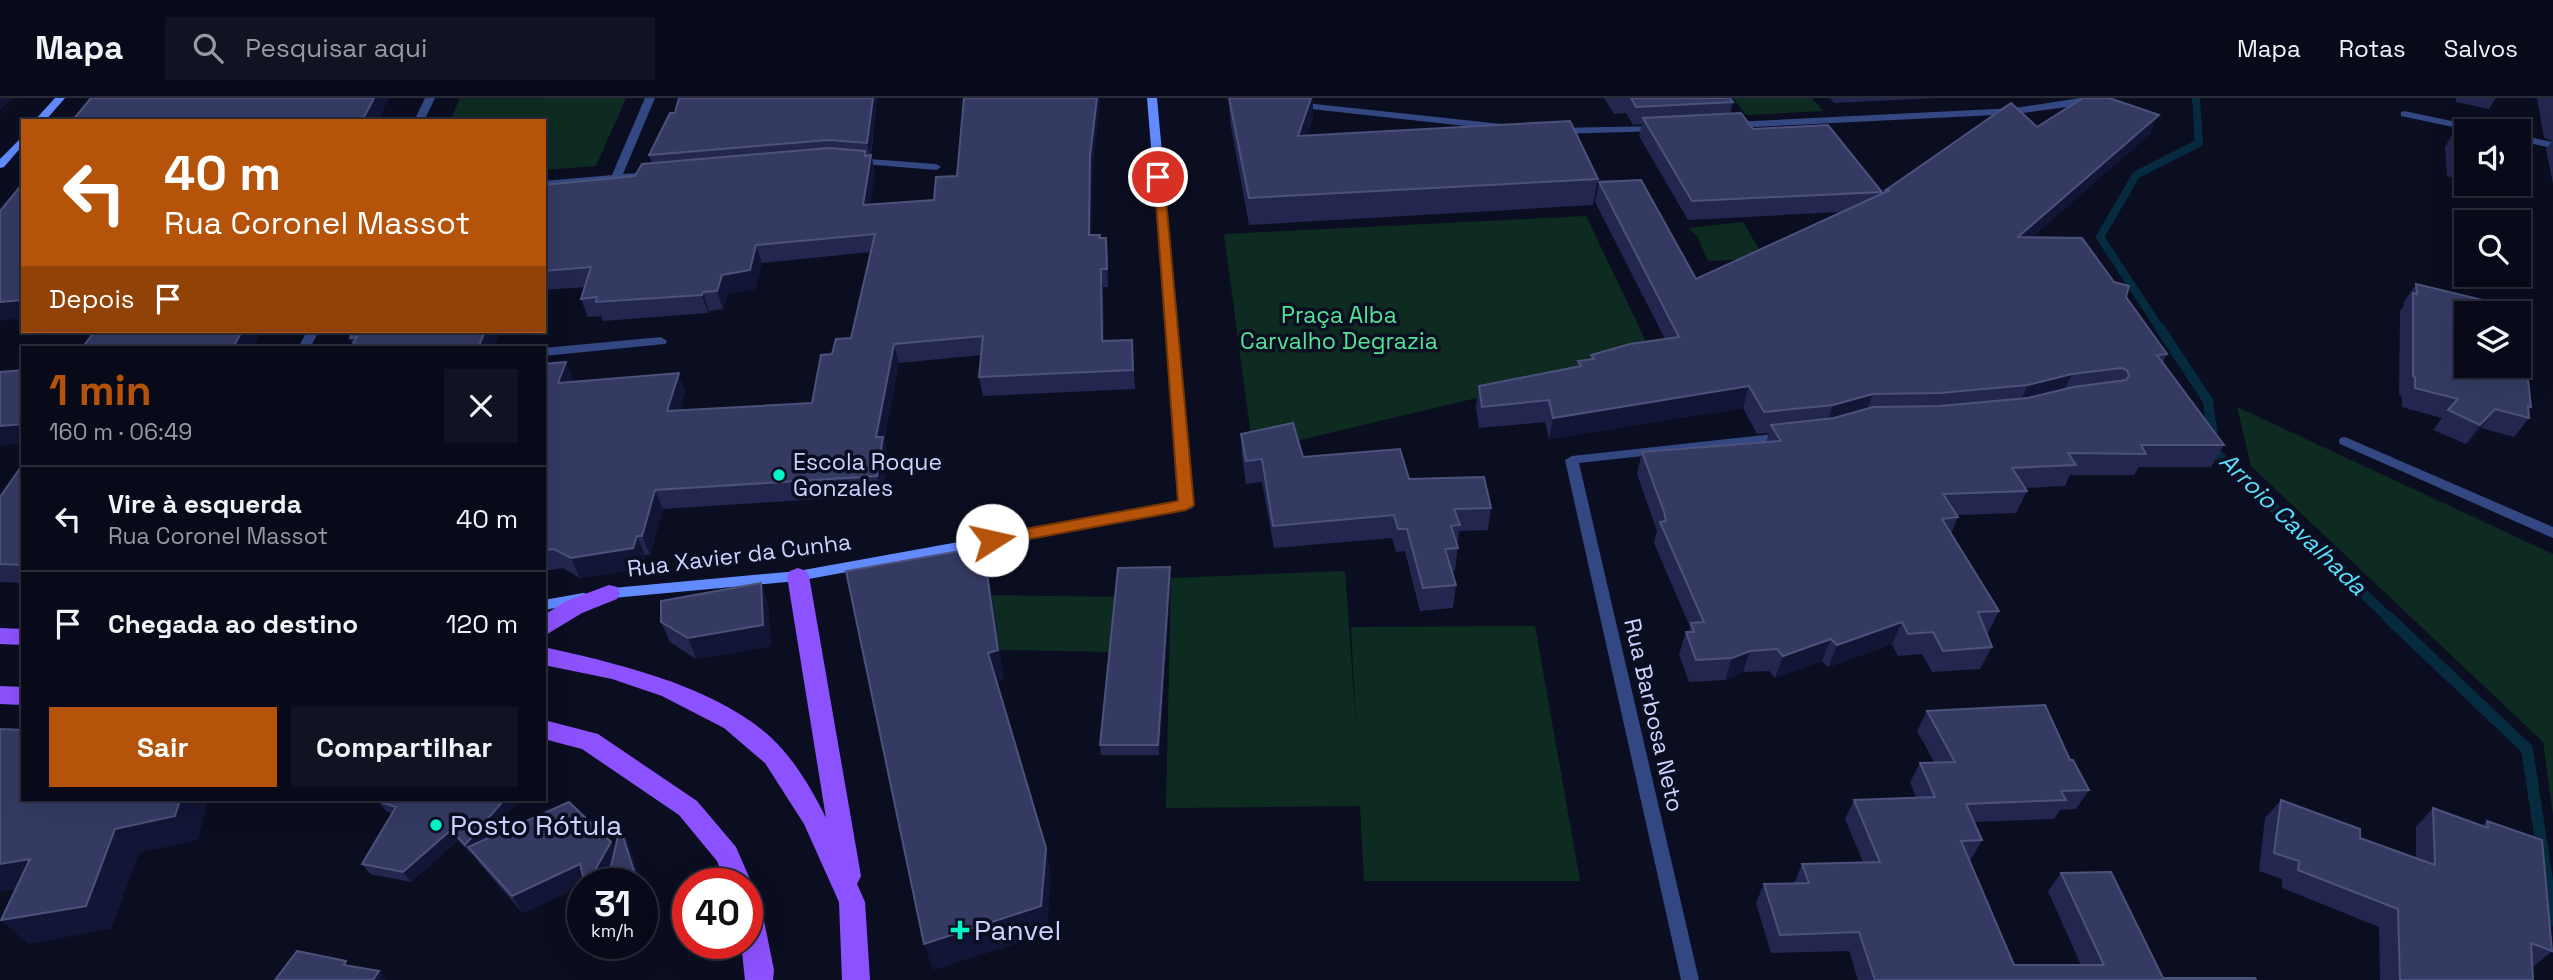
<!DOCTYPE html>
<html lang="pt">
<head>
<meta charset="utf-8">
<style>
	body { margin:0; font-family:"Space Grotesk",sans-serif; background:#111322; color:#f1f3f6; height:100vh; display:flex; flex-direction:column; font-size:26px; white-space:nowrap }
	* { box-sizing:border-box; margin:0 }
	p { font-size:23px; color:#989aa2 }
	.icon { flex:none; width:38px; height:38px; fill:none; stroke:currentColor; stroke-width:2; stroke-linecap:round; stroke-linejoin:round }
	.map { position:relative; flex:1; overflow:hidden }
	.details { position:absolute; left:21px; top:248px; width:525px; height:455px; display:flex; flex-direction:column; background:#080a19; border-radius:0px; box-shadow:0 7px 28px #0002,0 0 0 2px #292b38 }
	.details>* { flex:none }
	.banner { position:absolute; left:21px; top:21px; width:525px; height:214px; border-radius:0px; box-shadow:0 7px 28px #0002,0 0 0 2px #292b38; background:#b45309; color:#fff; overflow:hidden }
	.buttons { position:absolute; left:2454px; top:21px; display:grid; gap:14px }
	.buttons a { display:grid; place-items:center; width:77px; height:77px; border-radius:0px; background:#080a19; box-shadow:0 7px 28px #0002,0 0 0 2px #292b38; font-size:35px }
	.speed { position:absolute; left:567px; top:770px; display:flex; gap:14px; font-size:35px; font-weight:700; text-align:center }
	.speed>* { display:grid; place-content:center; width:91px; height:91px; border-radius:50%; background:#080a19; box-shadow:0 7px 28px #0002,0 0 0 2px #292b38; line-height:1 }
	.speed small { font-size:18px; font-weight:400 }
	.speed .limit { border:10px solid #d22; background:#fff; color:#111 }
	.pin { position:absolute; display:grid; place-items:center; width:60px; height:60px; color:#fff; margin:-30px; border:4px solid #fff; border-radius:50%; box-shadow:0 2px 7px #0007 }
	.me { position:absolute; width:77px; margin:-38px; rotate:80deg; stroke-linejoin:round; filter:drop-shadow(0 0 5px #0008) }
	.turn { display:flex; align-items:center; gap:24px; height:147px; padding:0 28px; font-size:32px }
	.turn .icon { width:91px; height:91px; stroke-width:2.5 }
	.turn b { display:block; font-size:49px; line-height:60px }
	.then { display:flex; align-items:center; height:66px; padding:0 28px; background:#0003; gap:14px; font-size:26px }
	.round { display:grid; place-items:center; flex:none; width:74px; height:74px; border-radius:0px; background:#111322 }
	.head { display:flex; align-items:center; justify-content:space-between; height:119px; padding:0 28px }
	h1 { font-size:42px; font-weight:600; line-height:52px; color:#b45309 }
	.cta { display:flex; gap:14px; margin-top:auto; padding:14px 28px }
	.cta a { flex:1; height:80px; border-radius:0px; background:#b45309; color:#fff; font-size:28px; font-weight:600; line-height:80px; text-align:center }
	.cta a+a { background:#111322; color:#f1f3f6 }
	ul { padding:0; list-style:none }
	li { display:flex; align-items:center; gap:21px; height:105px; padding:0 28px; border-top:2px solid #292b38 }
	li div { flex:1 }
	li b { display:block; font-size:26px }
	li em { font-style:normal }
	header { display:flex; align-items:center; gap:42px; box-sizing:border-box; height:98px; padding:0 35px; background:#080a19; border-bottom:2px solid #292b38 }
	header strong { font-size:33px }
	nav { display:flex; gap:38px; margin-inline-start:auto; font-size:24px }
	.search { width:490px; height:63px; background:#111322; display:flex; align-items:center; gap:18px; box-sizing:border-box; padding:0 24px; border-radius:0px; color:#989aa2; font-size:26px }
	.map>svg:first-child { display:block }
</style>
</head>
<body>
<header>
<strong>Mapa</strong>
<div class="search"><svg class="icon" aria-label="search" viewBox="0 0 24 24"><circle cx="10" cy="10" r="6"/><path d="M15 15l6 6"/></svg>Pesquisar aqui</div>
<nav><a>Mapa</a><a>Rotas</a><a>Salvos</a></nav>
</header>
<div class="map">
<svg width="2553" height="882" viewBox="0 0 2553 882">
	<rect width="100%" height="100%" fill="#0b0e21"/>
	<g fill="#0e2b22">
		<polygon points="460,0 626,0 596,68 544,72 544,23 450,23"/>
		<polygon points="1733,0 1812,0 1823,13 1746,17"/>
		<polygon points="1586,118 1653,258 1253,353 1224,136"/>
		<polygon points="1743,124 1764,160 1708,163 1697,138 1688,130"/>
		<polygon points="2237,309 2553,456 2553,717 2543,644 2251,368"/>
		<polygon points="1345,473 1356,628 1351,529 1535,528 1580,783 1364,783 1360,708 1166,710 1171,480"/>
		<polygon points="990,497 1120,499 1112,554 976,551"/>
	</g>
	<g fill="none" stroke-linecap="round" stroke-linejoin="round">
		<polyline stroke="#062b3f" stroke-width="8" points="2161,232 2100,139 2136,77 2199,45 2196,0"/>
		<polyline stroke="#062b3f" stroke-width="10" points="2160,230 2208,303 2215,354 2390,521"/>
		<polyline stroke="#062b3f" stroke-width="12" points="2388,519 2527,651 2553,822"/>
		<g fill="#334783" fill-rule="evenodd">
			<polygon points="425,0 435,0 424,23 414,23"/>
			<polygon points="645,0 655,0 623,76 654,74 659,77 658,79 544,89 544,83 612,77"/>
			<polygon points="2080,0 2094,0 2074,8 2015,16 1732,30 1727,27 1732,24 2015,10"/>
			<polygon points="1296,4 1502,26 1507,29 1502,32 1293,9 1293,5"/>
			<polygon points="2404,13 2485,30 2490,33 2472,33 2401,18 2401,14"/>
			<polygon points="1659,28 1662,29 1662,33 1557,36 1552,33 1557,30"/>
			<polygon points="2518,37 2553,44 2553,50 2518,43"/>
			<polygon points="856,60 936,66 941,69 936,72 852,65 851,63"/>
			<polygon points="307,233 319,233 310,250 298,250"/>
			<polygon points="661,239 667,243 665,246 544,258 544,250"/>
			<polygon points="1783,335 1788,336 1789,339 1788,342 1579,365 1699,882 1681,882 1565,362 1572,358"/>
			<polygon points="2345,339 2553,429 2553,440 2340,346 2339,343 2340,340"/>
		</g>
		<g fill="#628bff" fill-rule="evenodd">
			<polygon points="55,0 65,0 45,23 34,23"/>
			<polygon points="1147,0 1157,0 1194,407 1192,410 798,483 602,501 597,500 595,496 597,492 602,491 798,473 1180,404"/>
			<polygon points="23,38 23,47 4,69 0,70 0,61"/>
			<polygon points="583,495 588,496 590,500 588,504 544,512 544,502"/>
		</g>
		<g fill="#8d52ff" fill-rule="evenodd">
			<path d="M 798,470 L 806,473 L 809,478 L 861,778 L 857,786 L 865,804 L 870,882 L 842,882 L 839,804 L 804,726 L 765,665 L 724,630 L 662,598 L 612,581 L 544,567 L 544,549 C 619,566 731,591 783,652 C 799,670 815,697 826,720 L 787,478 L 790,473 Z"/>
			<polygon points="609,487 617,489 620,495 617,501 582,515 544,538 544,517 566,503"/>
			<polygon points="0,530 23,531 23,547 0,546"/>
			<polygon points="0,588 23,589 23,607 0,606"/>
			<polygon points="544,622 598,636 697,703 736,749 752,786 749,792 756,795 760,803 774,872 773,882 745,882 741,845 747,845 747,786 726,786 717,763 679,717 582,651 544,641"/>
		</g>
	</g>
	<g fill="#232750">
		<polygon points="679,0 877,0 871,57 875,74 870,106 934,102 957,78 964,0 1100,0 1092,76 1091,137 1100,140 1108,158 1108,189 1103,189 1104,243 1132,242 1135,291 983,298 979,279 981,257 899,265 884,343 888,358 882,397 663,411 650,457 645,457 642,470 580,480 563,470 544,473 544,266 574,284 685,294 680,312 812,305 832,256 851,240 871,154 762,165 755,191 728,195 723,211 709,213 708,215 603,223 601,218 588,219 581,201 585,189 544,192 544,87 635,78 652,65 649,57 675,15"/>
		<polygon points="1229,0 1313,0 1313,19 1307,37 1598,81 1593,107 1249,127 1230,23"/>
		<polygon points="1604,0 1730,0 1733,4 1730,16 1753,31 1882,94 1882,96 1885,94 1886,92 2037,29 2150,36 2032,139 2126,199 2167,256 2163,264 2224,347 2211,369 2139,369 2134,377 2070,377 2065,388 2025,390 2027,393 2016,415 1957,417 1958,419 1951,435 1999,513 1988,535 1986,535 1992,549 1980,571 1932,574 1922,556 1898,558 1892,546 1828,569 1822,563 1775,580 1769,573 1743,574 1725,582 1689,584 1679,556 1686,534 1688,534 1690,529 1654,445 1657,433 1637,376 1642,354 1766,344 1769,335 1757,336 1743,310 1549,341 1545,324 1479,330 1476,309 1479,288 1577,269 1578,263 1590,261 1591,257 1665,241 1595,104 1599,84 1696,181 1841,114 1688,122 1639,38 1642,26 1633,27 1626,15 1614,16"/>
		<polygon points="1830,0 1935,0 1834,5"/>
		<polygon points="2456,0 2496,0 2489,11 2456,4"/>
		<polygon points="2537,0 2553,0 2553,86 2546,51 2552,43 2544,40"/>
		<polygon points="2456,30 2466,33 2466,82 2447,78 2445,49"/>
		<polygon points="2416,186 2531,309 2528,312 2529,320 2514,339 2481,330 2466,346 2433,332 2442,320 2402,309 2402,298 2399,297 2400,213 2404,208 2404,204"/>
		<polygon points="353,233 500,233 494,250 353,246 350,240"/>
		<polygon points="1241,336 1303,359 1409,381 1491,410 1488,432 1459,433 1455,473 1452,473 1456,487 1453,510 1420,513 1405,453 1396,454 1392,440 1274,450 1262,384 1246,386 1242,359"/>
		<polygon points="23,366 23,485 0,484 0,399"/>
		<polygon points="1171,480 1159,657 1101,657 1100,647"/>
		<polygon points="761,485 768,506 771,548 696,561 670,544 661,524"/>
		<polygon points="1927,613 2070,662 2089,692 2076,711 2060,712 2054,721 1974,724 1982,742 1971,761 1969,761 2014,867 2081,867 2048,793 2061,775 2163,880 2256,882 1858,882 1849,853 1771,855 1756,805 1764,786 1794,786 1802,766 1863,764 1845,721 1854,702 1916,699 1910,684 1920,665 1934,664 1917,633"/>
		<polygon points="520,702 485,741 611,744 615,751 620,729 629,746 583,787 523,815 480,766 473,756 472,757 458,742 411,784 370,776 362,766 392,715 386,713 378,703"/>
		<polygon points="2281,702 2360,740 2416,761 2416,729 2433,710 2482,728 2487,723 2552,853 2532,870 2533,882 2380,882 2379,829 2282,790 2282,781 2259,773 2265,720"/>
	</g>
	<g fill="#121535">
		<polygon points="0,0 12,0 0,12"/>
		<polygon points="374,0 389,0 378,23 362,23"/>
		<polygon points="873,0 877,0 870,59 867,45"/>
		<polygon points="1097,0 1100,0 1100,6 1092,76 1091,155 1089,137 1090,58"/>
		<polygon points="1311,0 1313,0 1313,19 1298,63 1298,38"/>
		<polygon points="2159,17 2150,36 2009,160 2018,139"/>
		<polygon points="865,53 869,70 871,57 875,74 867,125 863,107"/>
		<polygon points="1106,140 1108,158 1108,189 1107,171"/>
		<polygon points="756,147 762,165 755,191 728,195 723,211 717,193 722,177"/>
		<polygon points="1101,171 1103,189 1104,262 1102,243"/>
		<polygon points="703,194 709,213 708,215 702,197"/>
		<polygon points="23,202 23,220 0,223 0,204"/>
		<polygon points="242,233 262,233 253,250 233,250"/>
		<polygon points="485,233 500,233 494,250 478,250"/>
		<polygon points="894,246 899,265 884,343 888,358 882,397 877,378 876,339"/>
		<polygon points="566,264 574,283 566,304 558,285"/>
		<polygon points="679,275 685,294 675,332 667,313"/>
		<polygon points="2072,276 2062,297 2018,308 2028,287"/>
		<polygon points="1749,288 1743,310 1549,341 1553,320"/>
		<polygon points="1873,296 1865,317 1825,328 1833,307"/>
		<polygon points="2495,311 2481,330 2466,346 2480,327"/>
		<polygon points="23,326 23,345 0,348 0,328"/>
		<polygon points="655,392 663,411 650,457 642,438"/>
		<polygon points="637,438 645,457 642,470 580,480 571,460"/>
		<polygon points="983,449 989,477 1004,581 995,584 988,555"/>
		<polygon points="1170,469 1171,480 1159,657 1158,647"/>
		<polygon points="761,485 768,506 771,548 696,561 688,540"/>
		<polygon points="1902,524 1892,546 1828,569 1837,547"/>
		<polygon points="1831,541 1822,563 1775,580 1783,558"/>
		<polygon points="1750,553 1743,574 1725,582 1732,560"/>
		<polygon points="180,702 227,702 207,706 198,742 139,755 111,831 28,846 1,822 115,731"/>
		<polygon points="504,702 520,702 473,755 468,749 473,756 472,757 465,747"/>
		<polygon points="620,729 629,746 642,786 638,786"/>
		<polygon points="451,732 458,742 411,784 403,774"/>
		<polygon points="611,744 621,762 607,786 583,786 583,787 523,815 512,798"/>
		<polygon points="1046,750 1051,777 1047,836 933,872 924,846"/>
		<polygon points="30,761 56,785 0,794 0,766"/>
		<polygon points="642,786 651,813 642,817"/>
		<polygon points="379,873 387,882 373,882"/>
	</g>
	<g fill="#353a63" stroke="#4c527b" stroke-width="2" fill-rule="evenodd">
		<polygon points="91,0 374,0 362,23 72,23"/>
		<polygon points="679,0 873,0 867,45 829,42 649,57 670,15 675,15"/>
		<polygon points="964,0 1097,0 1090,58 1089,137 1100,137 1099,140 1106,140 1107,171 1101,171 1102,243 1132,242 1133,272 979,279 983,238 894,246 876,339 883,339 877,378 655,392 642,438 637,438 633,450 571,460 554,451 544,452 544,266 566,264 558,285 679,275 667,313 812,305 821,257 832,256 836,241 851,240 875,136 756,147 750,172 722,177 717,193 703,194 702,197 596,204 597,199 581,201 591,169 544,173 544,87 635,78 642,66 829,50 865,53 865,58 871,57 863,107 934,102 936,79 957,78"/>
		<polygon points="1229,0 1311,0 1298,38 1570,23 1598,81 1249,100"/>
		<polygon points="1631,0 1730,0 1733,4 1636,9"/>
		<polygon points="2083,0 2109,0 2159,17 2018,139 2082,140 2114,184 2129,188 2126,199 2167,256 2157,257 2224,347 2141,347 2146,356 2068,355 2076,367 2012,370 2027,393 1943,396 1958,419 1942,421 1999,513 1978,514 1992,549 1943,553 1933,534 1908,536 1902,524 1837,547 1831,541 1783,558 1777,551 1750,553 1732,560 1696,562 1686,534 1694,534 1691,525 1704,524 1660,424 1666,423 1664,414 1642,354 1781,343 1771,327 1834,320 1873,309 1940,308 2028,300 2073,289 2126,282 2129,278 2127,272 2121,270 2072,276 2028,287 1940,295 1873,296 1833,307 1764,314 1749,288 1553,320 1549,302 1482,309 1479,288 1581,268 1578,263 1594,261 1591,257 1630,246 1679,239 1599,84 1641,82 1696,181 1890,92 1886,92 2011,5 2037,29"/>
		<polygon points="1741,15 1753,31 1828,27 1882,94 1692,103 1643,20"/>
		<polygon points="2456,30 2470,33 2466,33 2466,61 2459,59"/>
		<polygon points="23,85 23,202 0,204 0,113"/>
		<path d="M 2416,186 L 2520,211 L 2531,309 L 2528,308 L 2529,320 L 2495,311 L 2480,327 L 2448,312 L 2458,301 L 2415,290 L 2415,279 L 2413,278 L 2413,195 L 2417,196 ZM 2466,215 L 2518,215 L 2518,268 L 2466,268 Z"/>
		<polygon points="95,233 242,233 233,250 82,250"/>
		<polygon points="353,233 485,233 478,250 351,250 357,239 350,240"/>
		<polygon points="23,272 23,326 0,328 0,274"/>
		<polygon points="1293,325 1303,359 1400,351 1409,381 1484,379 1491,410 1454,411 1460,427 1451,428 1458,450 1445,451 1456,487 1423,490 1407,431 1398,431 1394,417 1273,428 1262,361 1246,363 1241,336"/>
		<polygon points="23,366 23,467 0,466 0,399"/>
		<polygon points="983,449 998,552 988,555 1046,750 1041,808 924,846 846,473"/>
		<polygon points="1170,469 1158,647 1100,647 1118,470"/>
		<polygon points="761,485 763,527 688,540 661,524 661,503"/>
		<polygon points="2045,607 2070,662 2073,662 2089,692 2061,693 2066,702 1966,706 1982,742 1961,743 2014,867 2104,867 2061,775 2111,774 2163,880 2255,880 2256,882 1875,882 1859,834 1780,837 1764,786 1809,785 1802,766 1880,764 1854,702 1935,699 1920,665 1955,664 1927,613"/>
		<polygon points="0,631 23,632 23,702 180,702 175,718 115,731 86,808 1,822 30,761 0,766"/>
		<polygon points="380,702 504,702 465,747 451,732 403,774 362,766 396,709 378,703"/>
		<polygon points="2281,702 2360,731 2360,740 2435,767 2433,710 2488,730 2487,723 2542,742 2552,853 2531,845 2533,882 2400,882 2398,811 2298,772 2299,763 2274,755"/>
		<polygon points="569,704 611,744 587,786 585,786 580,766 512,798 468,749"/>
		<polygon points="620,729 638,786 607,786"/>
		<polygon points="297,853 346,863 344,867 379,873 373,882 275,882"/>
	</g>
	<polygon fill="#b45309" stroke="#753606" stroke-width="2" points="1154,77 1164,79 1194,407 1186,412 992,448 986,446 984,442 986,438 992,437 1178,403"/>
	<g fill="#00f6c8" stroke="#0b0e21" stroke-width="2.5">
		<circle cx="779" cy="377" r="7"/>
		<circle cx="436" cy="727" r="7"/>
		<path d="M956.5 821.5h7v7h7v7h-7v7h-7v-7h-7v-7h7z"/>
	</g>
	<g text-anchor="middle" stroke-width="7" stroke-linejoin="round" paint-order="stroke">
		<g font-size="23" fill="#50e695" stroke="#0b0e21">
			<text x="1339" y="225">Praça Alba<tspan x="1339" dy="26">Carvalho Degrazia</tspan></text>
		</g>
		<g font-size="23" fill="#cbd4ff" stroke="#0b0e21" text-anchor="start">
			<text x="793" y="372">Escola Roque<tspan x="793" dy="26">Gonzales</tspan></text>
		</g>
		<g font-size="23" fill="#cbd4ff" stroke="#0b0e21">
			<text transform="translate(739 457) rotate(-7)" y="8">Rua Xavier da Cunha</text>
			<text transform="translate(1654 617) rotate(77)" y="8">Rua Barbosa Neto</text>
		</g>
		<g font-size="24" font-style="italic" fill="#59e2ff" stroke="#0b0e21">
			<text transform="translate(2293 426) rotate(44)" y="8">Arroio Cavalhada</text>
		</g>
		<g font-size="28" fill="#cbd4ff" stroke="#0b0e21" text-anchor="start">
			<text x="450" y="737">Posto Rótula</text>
			<text x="974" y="842">Panvel</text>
		</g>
	</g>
</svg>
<div class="buttons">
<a><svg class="icon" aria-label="sound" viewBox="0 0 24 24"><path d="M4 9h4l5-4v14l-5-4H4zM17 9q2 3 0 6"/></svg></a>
<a><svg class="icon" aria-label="search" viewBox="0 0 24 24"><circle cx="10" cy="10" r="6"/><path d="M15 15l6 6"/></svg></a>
<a><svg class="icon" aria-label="layers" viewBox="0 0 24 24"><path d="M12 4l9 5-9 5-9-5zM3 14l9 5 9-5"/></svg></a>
</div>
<div class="speed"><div>31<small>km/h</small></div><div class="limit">40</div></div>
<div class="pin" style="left:1158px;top:79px;background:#d93025"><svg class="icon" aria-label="arrive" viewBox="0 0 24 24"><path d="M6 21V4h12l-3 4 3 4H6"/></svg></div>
<svg class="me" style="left:992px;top:442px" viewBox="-20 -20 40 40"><circle r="19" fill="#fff"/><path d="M0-13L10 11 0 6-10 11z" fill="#b45309"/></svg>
<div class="banner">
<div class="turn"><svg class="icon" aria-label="left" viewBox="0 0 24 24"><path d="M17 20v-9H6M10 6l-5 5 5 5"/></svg><div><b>40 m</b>Rua Coronel Massot</div></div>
<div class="then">Depois<svg class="icon" aria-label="arrive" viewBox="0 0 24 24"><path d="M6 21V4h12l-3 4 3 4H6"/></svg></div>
</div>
<section class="details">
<div class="head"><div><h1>1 min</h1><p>160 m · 06:49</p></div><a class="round"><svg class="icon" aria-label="close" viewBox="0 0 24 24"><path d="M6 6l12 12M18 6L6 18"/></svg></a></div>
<ul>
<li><svg class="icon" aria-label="left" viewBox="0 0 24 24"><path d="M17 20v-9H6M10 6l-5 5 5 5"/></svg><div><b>Vire à esquerda</b><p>Rua Coronel Massot</p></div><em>40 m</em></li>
<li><svg class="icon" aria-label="arrive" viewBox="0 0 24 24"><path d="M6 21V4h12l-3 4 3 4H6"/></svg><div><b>Chegada ao destino</b></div><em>120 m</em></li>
</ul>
<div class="cta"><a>Sair</a><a>Compartilhar</a></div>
</section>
</div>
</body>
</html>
